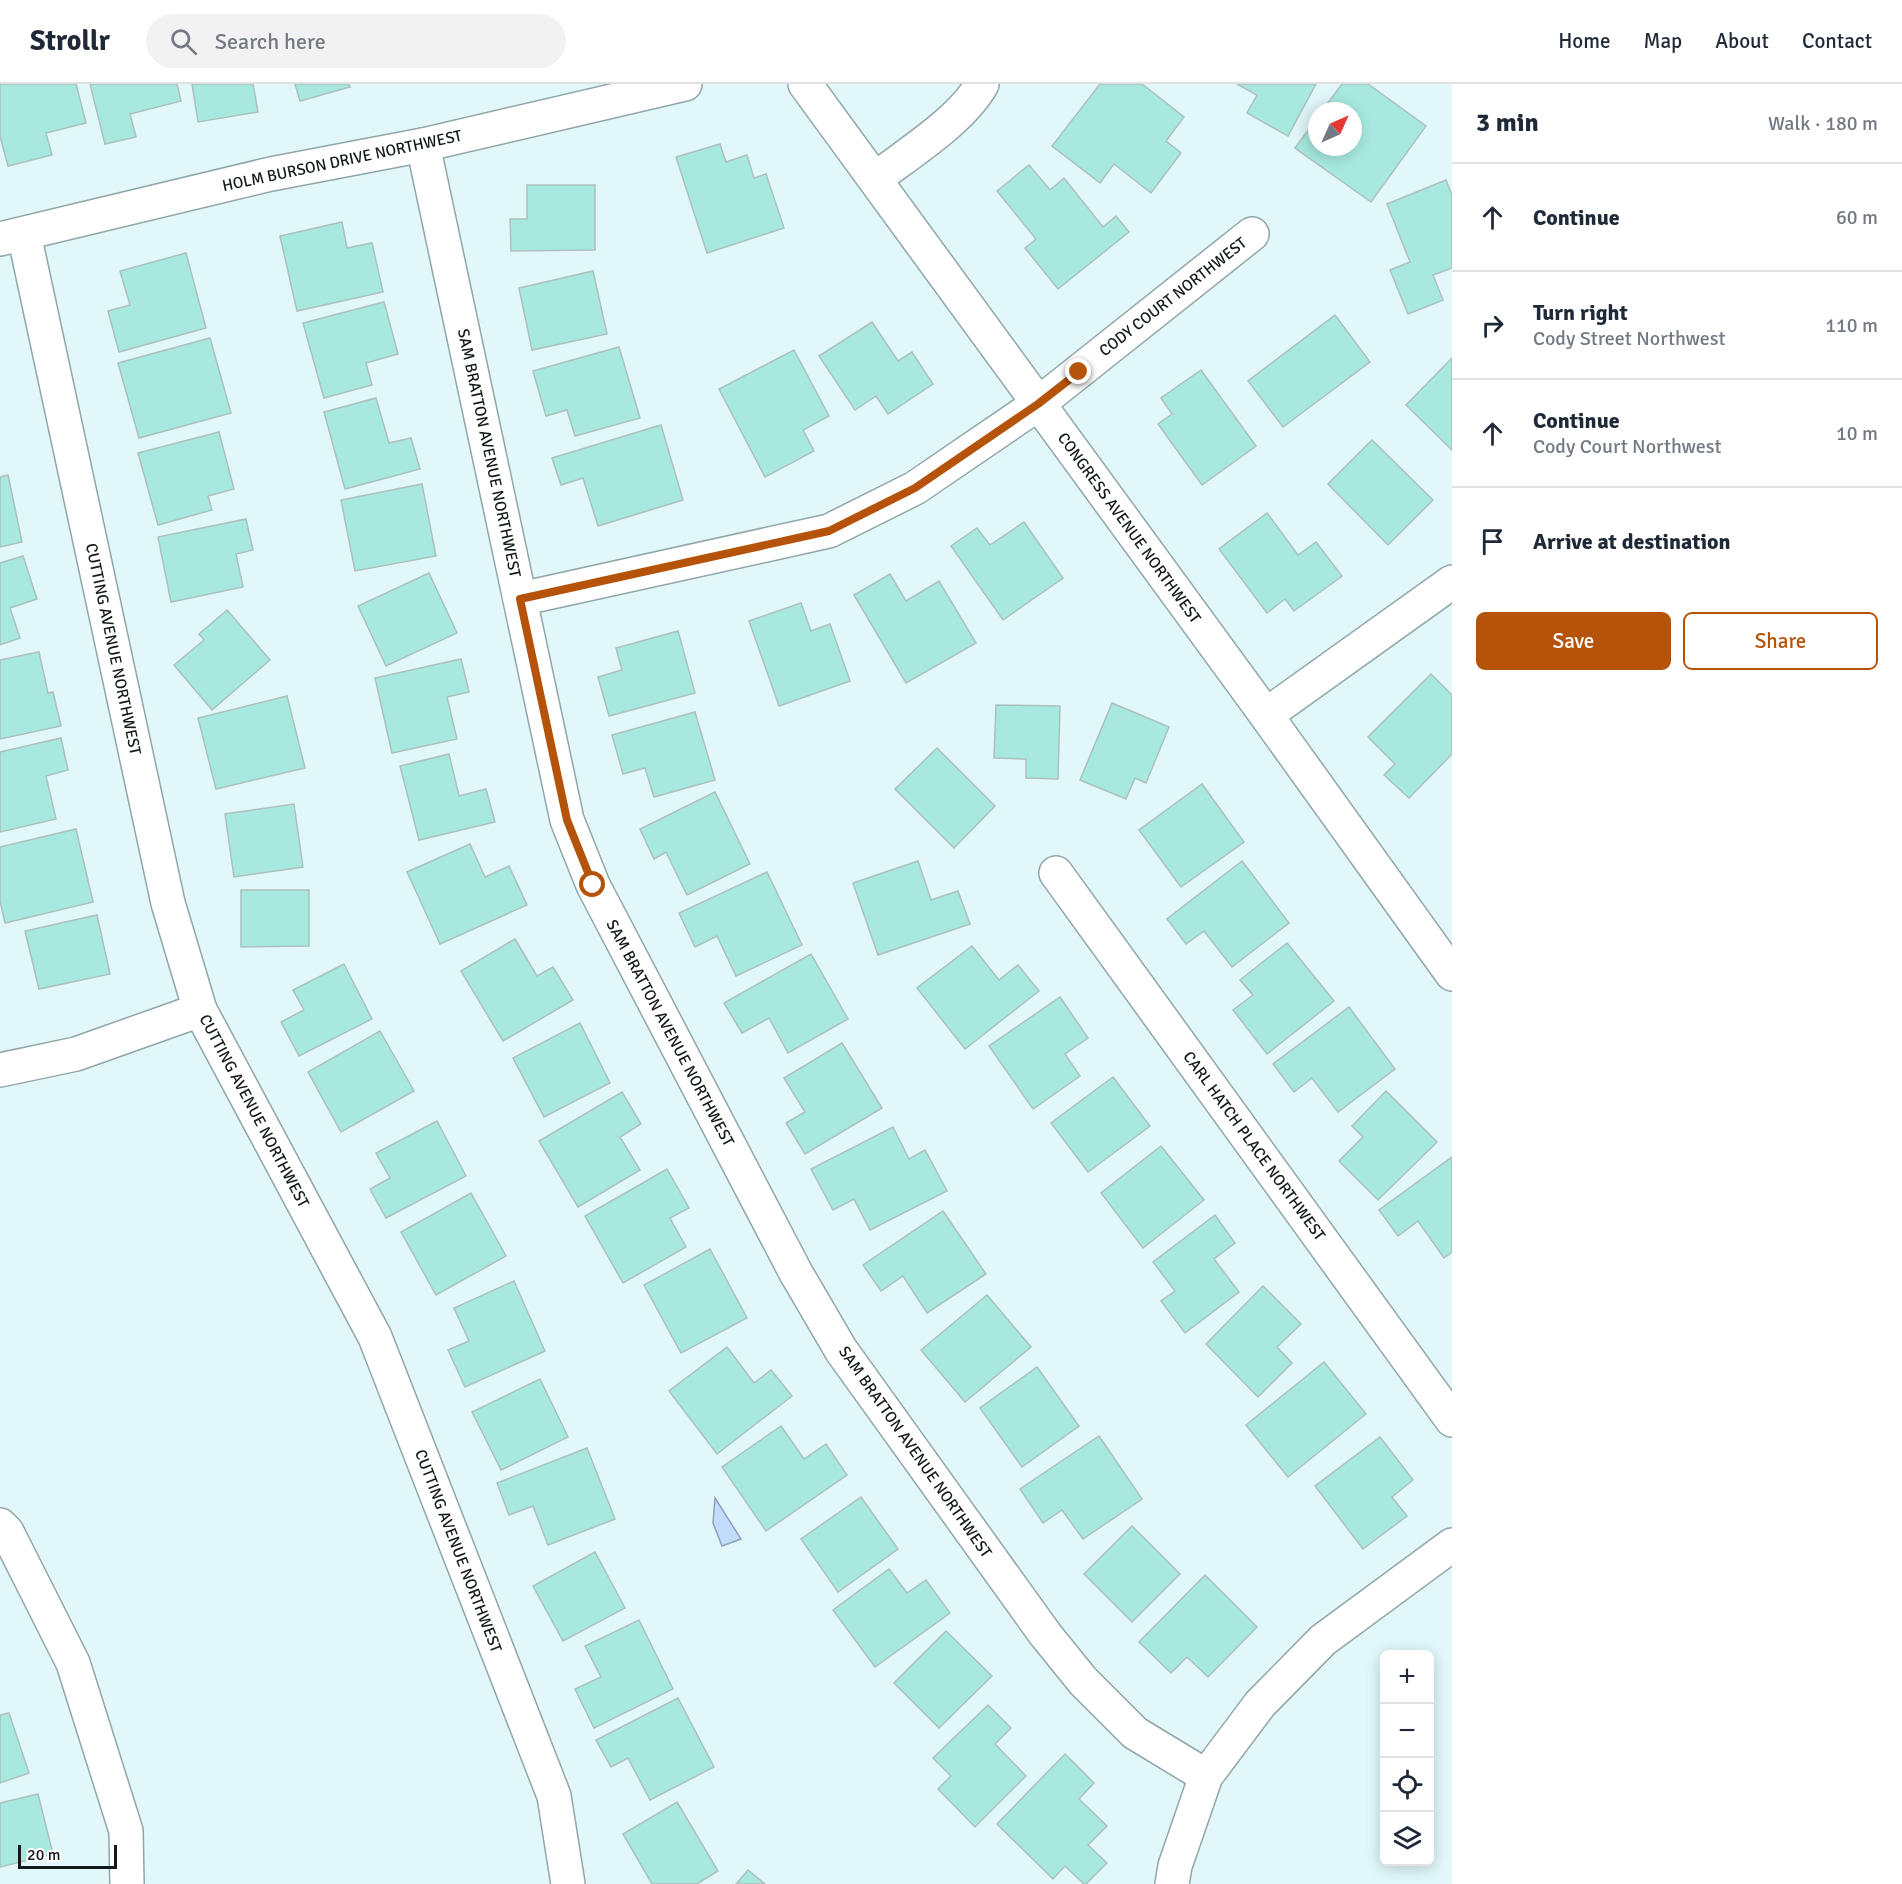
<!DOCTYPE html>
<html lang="en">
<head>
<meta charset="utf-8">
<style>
  body { margin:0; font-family:Signika,sans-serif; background:#f2f2f3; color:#1f2937 }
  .controls { position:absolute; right:18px; bottom:18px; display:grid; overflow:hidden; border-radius:9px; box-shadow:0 3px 15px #0003 }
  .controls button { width:54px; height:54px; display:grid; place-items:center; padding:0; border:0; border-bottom:2px solid #e0e1e3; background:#fff; color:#1f2937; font:30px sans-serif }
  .compass { position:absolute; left:1308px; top:18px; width:54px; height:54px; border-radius:50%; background:#fff; box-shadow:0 3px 15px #0003; rotate:45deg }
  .scale { position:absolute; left:18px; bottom:15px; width:99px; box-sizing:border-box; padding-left:6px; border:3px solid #131a1c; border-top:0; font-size:16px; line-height:21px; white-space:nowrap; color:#131a1c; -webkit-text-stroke:4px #fff; paint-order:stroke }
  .stop { position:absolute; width:18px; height:18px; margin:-14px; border:4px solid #b45309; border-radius:50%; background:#fff }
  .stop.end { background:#b45309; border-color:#fff; box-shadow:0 2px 6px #0008 }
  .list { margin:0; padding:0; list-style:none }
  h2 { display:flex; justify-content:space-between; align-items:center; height:78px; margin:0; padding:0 24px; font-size:26px }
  h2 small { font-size:20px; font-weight:400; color:#747a83 }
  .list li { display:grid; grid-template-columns:39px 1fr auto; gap:18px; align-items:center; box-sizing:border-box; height:108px; padding:0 24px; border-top:2px solid #e0e1e3 }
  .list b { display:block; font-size:22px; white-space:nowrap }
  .list p { margin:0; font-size:20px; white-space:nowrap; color:#747a83 }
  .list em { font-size:20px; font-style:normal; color:#747a83 }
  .actions { display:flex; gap:12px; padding:18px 24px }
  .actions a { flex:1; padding:14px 0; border:2px solid #b45309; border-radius:9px; text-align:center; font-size:21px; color:#b45309 }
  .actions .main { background:#b45309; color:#fff }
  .icon { flex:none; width:33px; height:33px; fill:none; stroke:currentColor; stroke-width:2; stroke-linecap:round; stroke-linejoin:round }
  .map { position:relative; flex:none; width:1452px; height:1800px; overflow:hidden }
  header { display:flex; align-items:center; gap:36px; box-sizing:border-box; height:84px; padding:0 30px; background:#fff; border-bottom:2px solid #e0e1e3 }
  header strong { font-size:28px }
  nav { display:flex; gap:33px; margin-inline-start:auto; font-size:21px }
  .search { width:420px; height:54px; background:#f2f2f3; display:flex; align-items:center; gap:15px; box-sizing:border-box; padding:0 21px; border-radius:33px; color:#747a83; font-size:22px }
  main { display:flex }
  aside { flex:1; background:#fff }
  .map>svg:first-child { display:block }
  .water { fill:#c2dcfe; stroke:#8ea2ba; stroke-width:1.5 }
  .building { fill:#a7e9df; stroke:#acc1bd; stroke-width:1.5 }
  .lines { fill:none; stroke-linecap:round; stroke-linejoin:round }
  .minor-casing { stroke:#91a6a9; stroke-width:36 }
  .minor { stroke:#fff; stroke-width:33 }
  .route { stroke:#b45309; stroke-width:8 }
  .labels { text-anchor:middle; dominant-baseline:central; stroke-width:5; stroke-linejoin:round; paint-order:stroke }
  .street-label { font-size:16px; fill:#131a1c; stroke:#fff }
</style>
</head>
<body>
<header>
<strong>Strollr</strong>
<div class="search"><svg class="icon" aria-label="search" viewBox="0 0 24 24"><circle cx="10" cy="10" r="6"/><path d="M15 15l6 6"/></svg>Search here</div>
<nav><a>Home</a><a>Map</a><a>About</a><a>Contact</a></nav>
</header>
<main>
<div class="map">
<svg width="1452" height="1800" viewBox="0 0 1452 1800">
  <rect width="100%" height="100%" fill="#e1f7fa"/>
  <path class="water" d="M715,1414l26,41 -19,7 -9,-23z"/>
  <g class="building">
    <path d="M0,0h76l10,39 -40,10 6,22 -44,11 -8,-30z"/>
    <path d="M90,0h87l4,17 -51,13 6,23 -31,7z"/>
    <path d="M192,0h61l5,28 -60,10z"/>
    <path d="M295,0h54l1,3 -50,14z"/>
    <path d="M1100,0h42l42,33 -18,24 15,12 -30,40 -37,-29 -14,19 -48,-37z"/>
    <path d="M1237,0h79l-28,52 -41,-23 10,-18z"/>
    <path d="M1342,0h26l58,42 -55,76 -76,-54 22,-30v29h36v-36h-31z"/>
    <path d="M720,60l6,18 21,-7 7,23 12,-4 18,54 -77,25 -31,-96z"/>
    <path d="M1029,81l21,25 14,-12 39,49 13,-11 13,16 -71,57 -33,-41 11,-9 -39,-48z"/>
    <path d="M1446,96l6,15v73l-19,7 10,25 -35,14 -18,-44 20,-8 -23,-58z"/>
    <path d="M527,101h68v65l-84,1 -1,-32h17z"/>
    <path d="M342,138l5,26 25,-5 11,49 -86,19 -17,-75z"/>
    <path d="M186,169l20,75 -87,24 -11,-41 22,-6 -10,-34z"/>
    <path d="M593,187l14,63 -75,16 -13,-62z"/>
    <path d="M384,218l14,52 -32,9 6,22 -48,13 -21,-75z"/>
    <path d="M1335,231l35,47 -87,65 -35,-46z"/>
    <path d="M872,238l26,39 14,-9 21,32 -45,30 -12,-18 -21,14 -36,-54z"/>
    <path d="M210,254l21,75 -92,25 -21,-75z"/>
    <path d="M619,263l21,71 -65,18 -8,-26 -21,6 -13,-45z"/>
    <path d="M794,266l35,66 -26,14 11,21 -49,26 -46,-88z"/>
    <path d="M1452,274v92l-46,-45z"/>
    <path d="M1201,286l55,76 -54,39 -44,-61 14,-10 -11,-16z"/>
    <path d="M376,314l13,45 22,-5 9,31 -75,20 -21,-77z"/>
    <path d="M661,341l22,75 -85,26 -15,-48 -22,7 -9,-27z"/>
    <path d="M219,348l15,57 -26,7 4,14 -54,15 -20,-72z"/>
    <path d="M1372,356l61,60 -45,45 -60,-61z"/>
    <path d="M8,391l14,67 -22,5v-70z"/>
    <path d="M422,400l14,72 -81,15 -14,-71z"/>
    <path d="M1267,429l31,42 18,-13 26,34 -48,35 -9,-12 -18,14 -48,-64z"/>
    <path d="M246,435l7,31 -17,4 7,33 -72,15 -13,-65z"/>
    <path d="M1024,438l39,56 -60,42 -52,-74 26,-18 13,17z"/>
    <path d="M23,472l14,43 -27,9 10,30 -20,7v-82z"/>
    <path d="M429,489l28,60 -71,33 -28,-60z"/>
    <path d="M890,490l16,27 33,-20 37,62 -70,40 -52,-88z"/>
    <path d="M801,519l10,28 19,-7 20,57 -71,25 -30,-85z"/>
    <path d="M227,526l43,50 -58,50 -38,-45 30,-25 -5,-6z"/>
    <path d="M678,547l17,62 -86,23 -11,-39 24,-7 -6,-22z"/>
    <path d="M39,568l9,41 5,-1 8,34 -61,13v-79z"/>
    <path d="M461,575l8,33 -22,5 10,42 -65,14 -17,-75z"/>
    <path d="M1431,590l21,21v59l-43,44 -25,-23 11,-11 -27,-27z"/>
    <path d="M287,612l18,72 -89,21 -18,-71z"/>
    <path d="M1112,619l57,24 -23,56 -11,-5 -9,21 -46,-19z"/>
    <path d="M996,621l64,1 -2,73 -32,-1v-19l-32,-1z"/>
    <path d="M695,628l20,68 -61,17 -9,-29 -22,6 -11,-39z"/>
    <path d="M61,654l7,32 -22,6 10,43 -56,13v-80z"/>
    <path d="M937,664l58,58 -41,42 -59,-59z"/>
    <path d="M449,670l10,42 27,-7 9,33 -76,18 -19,-74z"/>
    <path d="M1202,700l42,58 -63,45 -42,-57z"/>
    <path d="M715,708l35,72 -63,31 -21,-43 -12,7 -14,-30z"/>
    <path d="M294,720l9,63 -69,10 -9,-63z"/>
    <path d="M76,745l17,73 -88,21 -5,-22v-54z"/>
    <path d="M470,760l15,33 24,-11 18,39 -87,39 -33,-72z"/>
    <path d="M918,777l13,39 27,-9 12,33 -92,31 -25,-72z"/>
    <path d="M1242,777l47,62 -57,44 -28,-36 -18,13 -19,-25z"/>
    <path d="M767,788l35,73 -66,31 -19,-40 -22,11 -16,-34z"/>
    <path d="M241,806h68v56l-68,1z"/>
    <path d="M97,831l13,59 -71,15 -14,-58z"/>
    <path d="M515,855l22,37 16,-9 20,33 -70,41 -42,-70z"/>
    <path d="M1287,859l47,58 -67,53 -34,-44 20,-15 -13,-15z"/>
    <path d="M972,862l27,34 19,-15 21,26 -74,58 -48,-61z"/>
    <path d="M811,870l37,65 -60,34 -19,-35 -27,15 -18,-30z"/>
    <path d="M344,880l28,55 -73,37 -18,-34 23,-12 -11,-20z"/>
    <path d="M1060,913l28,41 -23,16 15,22 -47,33 -44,-63z"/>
    <path d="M1349,923l46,62 -57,43 -26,-34 -18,14 -21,-28z"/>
    <path d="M580,939l30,60 -66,34 -31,-59z"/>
    <path d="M380,947l34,60 -73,41 -33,-60z"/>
    <path d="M842,959l40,65 -77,46 -19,-31 19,-11 -21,-34z"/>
    <path d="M1113,993l37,49 -62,46 -37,-49z"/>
    <path d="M1386,1007l51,51 -59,58 -39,-39 24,-24 -11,-11z"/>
    <path d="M622,1008l19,32 -21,13 20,33 -62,37 -39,-66z"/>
    <path d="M437,1037l29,55 -80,42 -16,-29 20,-11 -14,-25z"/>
    <path d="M893,1043l16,32 16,-9 22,41 -77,39 -16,-31 -21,11 -22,-41z"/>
    <path d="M1161,1062l43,54 -61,48 -42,-55z"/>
    <path d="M1452,1073v95l-8,6 -26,-37 -20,15 -19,-26z"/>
    <path d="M667,1085l22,39 -19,10 16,29 -63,36 -38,-67z"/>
    <path d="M471,1109l35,63 -70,39 -35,-63z"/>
    <path d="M943,1127l43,63 -59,39 -24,-37 -22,15 -18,-26z"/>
    <path d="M1215,1131l20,28 -21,16 25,33 -54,41 -24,-32 14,-10 -22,-29z"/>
    <path d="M710,1165l37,69 -66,35 -37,-68z"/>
    <path d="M514,1197l31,70 -80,36 -17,-37 21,-9 -15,-33z"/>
    <path d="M1263,1202l38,38 -24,23 15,16 -34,34 -52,-53z"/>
    <path d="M987,1211l44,52 -66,55 -44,-52z"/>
    <path d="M727,1263l27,36 17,-13 21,26 -75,58 -48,-63z"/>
    <path d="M1324,1278l42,52 -78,63 -42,-52z"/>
    <path d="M1037,1283l42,59 -57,41 -42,-59z"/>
    <path d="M540,1295l28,58 -67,33 -29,-58z"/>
    <path d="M781,1342l23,33 22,-15 21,31 -81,56 -44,-64z"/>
    <path d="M1099,1352l43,63 -59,40 -21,-29 -19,13 -23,-34z"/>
    <path d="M1380,1353l33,43 -21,17 15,19 -44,33 -48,-63z"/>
    <path d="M587,1364l28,71 -67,26 -15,-39 -24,9 -12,-32z"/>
    <path d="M861,1413l37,52 -60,43 -37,-53z"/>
    <path d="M1132,1442l48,48 -48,48 -48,-48z"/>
    <path d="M595,1468l30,56 -62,33 -30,-55z"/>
    <path d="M889,1485l18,24 19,-13 24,33 -75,54 -42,-57z"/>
    <path d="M1205,1491l52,52 -49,50 -21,-20 -16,16 -32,-31z"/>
    <path d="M639,1536l34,69 -79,39 -19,-39 26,-12 -16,-31z"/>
    <path d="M946,1547l46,45 -53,52 -45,-45z"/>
    <path d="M678,1614l36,69 -64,33 -22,-42 -17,9 -15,-27z"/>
    <path d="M988,1621l23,23 -16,16 31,32 -51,51 -37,-38 13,-13 -18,-18z"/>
    <path d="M9,1629l20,60 -29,10v-68z"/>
    <path d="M1065,1670l29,29 -15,16 28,27 -19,19 19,18 -21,21h-2l-19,-18 -12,13 -56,-55z"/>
    <path d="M38,1710l15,60 -53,13v-64z"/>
    <path d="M677,1718l41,69 -21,13h-45l-29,-50z"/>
    <path d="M748,1786l17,14h-29z"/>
  </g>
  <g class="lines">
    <g class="minor-casing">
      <g id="minor">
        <path d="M805,0l461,631 186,259"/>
        <path d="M423,61l144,675 26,65 203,388 45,77 204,284 38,47 52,52 71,43"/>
        <path d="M875,95c34,-26 87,-59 107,-95"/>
        <path d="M24,150l144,669 32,107 175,327 179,459 14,88"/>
        <path d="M0,155l271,-65 152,-29 262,-61"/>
        <path d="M520,515l309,-68 86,-43 123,-84 214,-170"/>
        <path d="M1266,631l186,-133"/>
        <path d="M1056,789l396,547"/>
        <path d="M0,986l76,-16 124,-44"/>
        <path d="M0,1441l7,7 66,131 53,168 1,53"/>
        <path d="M1172,1800l3,-18 31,-90 54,-72 63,-64 129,-95"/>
      </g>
    </g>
    <use href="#minor" class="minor"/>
  </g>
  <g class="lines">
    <path class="route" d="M593,801l-26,-65 -47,-221 309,-68 86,-43 123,-84 41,-32"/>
  </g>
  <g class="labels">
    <g class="street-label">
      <text transform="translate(342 77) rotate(-12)">HOLM BURSON DRIVE NORTHWEST</text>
      <text transform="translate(1173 213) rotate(-38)">CODY COURT NORTHWEST</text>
      <text transform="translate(489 369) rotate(78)">SAM BRATTON AVENUE NORTHWEST</text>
      <text transform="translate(1129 444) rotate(54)">CONGRESS AVENUE NORTHWEST</text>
      <text transform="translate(113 565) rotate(78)">CUTTING AVENUE NORTHWEST</text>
      <text transform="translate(670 949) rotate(62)">SAM BRATTON AVENUE NORTHWEST</text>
      <text transform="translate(254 1027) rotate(62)">CUTTING AVENUE NORTHWEST</text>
      <text transform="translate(1254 1062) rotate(54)">CARL HATCH PLACE NORTHWEST</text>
      <text transform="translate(915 1368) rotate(55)">SAM BRATTON AVENUE NORTHWEST</text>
      <text transform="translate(458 1467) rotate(69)">CUTTING AVENUE NORTHWEST</text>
    </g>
  </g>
</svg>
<div class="controls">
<button>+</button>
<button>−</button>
<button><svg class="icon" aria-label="locate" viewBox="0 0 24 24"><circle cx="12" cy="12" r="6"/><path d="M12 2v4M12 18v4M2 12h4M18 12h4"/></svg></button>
<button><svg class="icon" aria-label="layers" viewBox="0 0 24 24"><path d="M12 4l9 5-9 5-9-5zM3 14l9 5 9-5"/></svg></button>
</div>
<svg class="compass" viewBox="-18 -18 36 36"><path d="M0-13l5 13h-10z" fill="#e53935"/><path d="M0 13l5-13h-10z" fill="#747a83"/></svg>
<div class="scale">20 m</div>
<div class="stop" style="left:593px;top:801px"></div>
<div class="stop end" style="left:1079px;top:288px"></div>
</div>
<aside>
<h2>3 min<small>Walk · 180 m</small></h2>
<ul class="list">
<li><svg class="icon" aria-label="ahead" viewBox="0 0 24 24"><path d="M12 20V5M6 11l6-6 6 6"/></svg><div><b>Continue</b></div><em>60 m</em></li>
<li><svg class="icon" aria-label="right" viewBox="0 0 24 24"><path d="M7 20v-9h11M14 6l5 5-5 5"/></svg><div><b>Turn right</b><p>Cody Street Northwest</p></div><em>110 m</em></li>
<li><svg class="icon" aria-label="ahead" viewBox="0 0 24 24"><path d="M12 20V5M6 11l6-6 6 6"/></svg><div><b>Continue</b><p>Cody Court Northwest</p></div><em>10 m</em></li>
<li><svg class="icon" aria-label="arrive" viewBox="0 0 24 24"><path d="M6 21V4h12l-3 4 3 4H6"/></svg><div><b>Arrive at destination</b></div></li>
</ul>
<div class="actions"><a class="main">Save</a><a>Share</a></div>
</aside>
</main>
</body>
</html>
